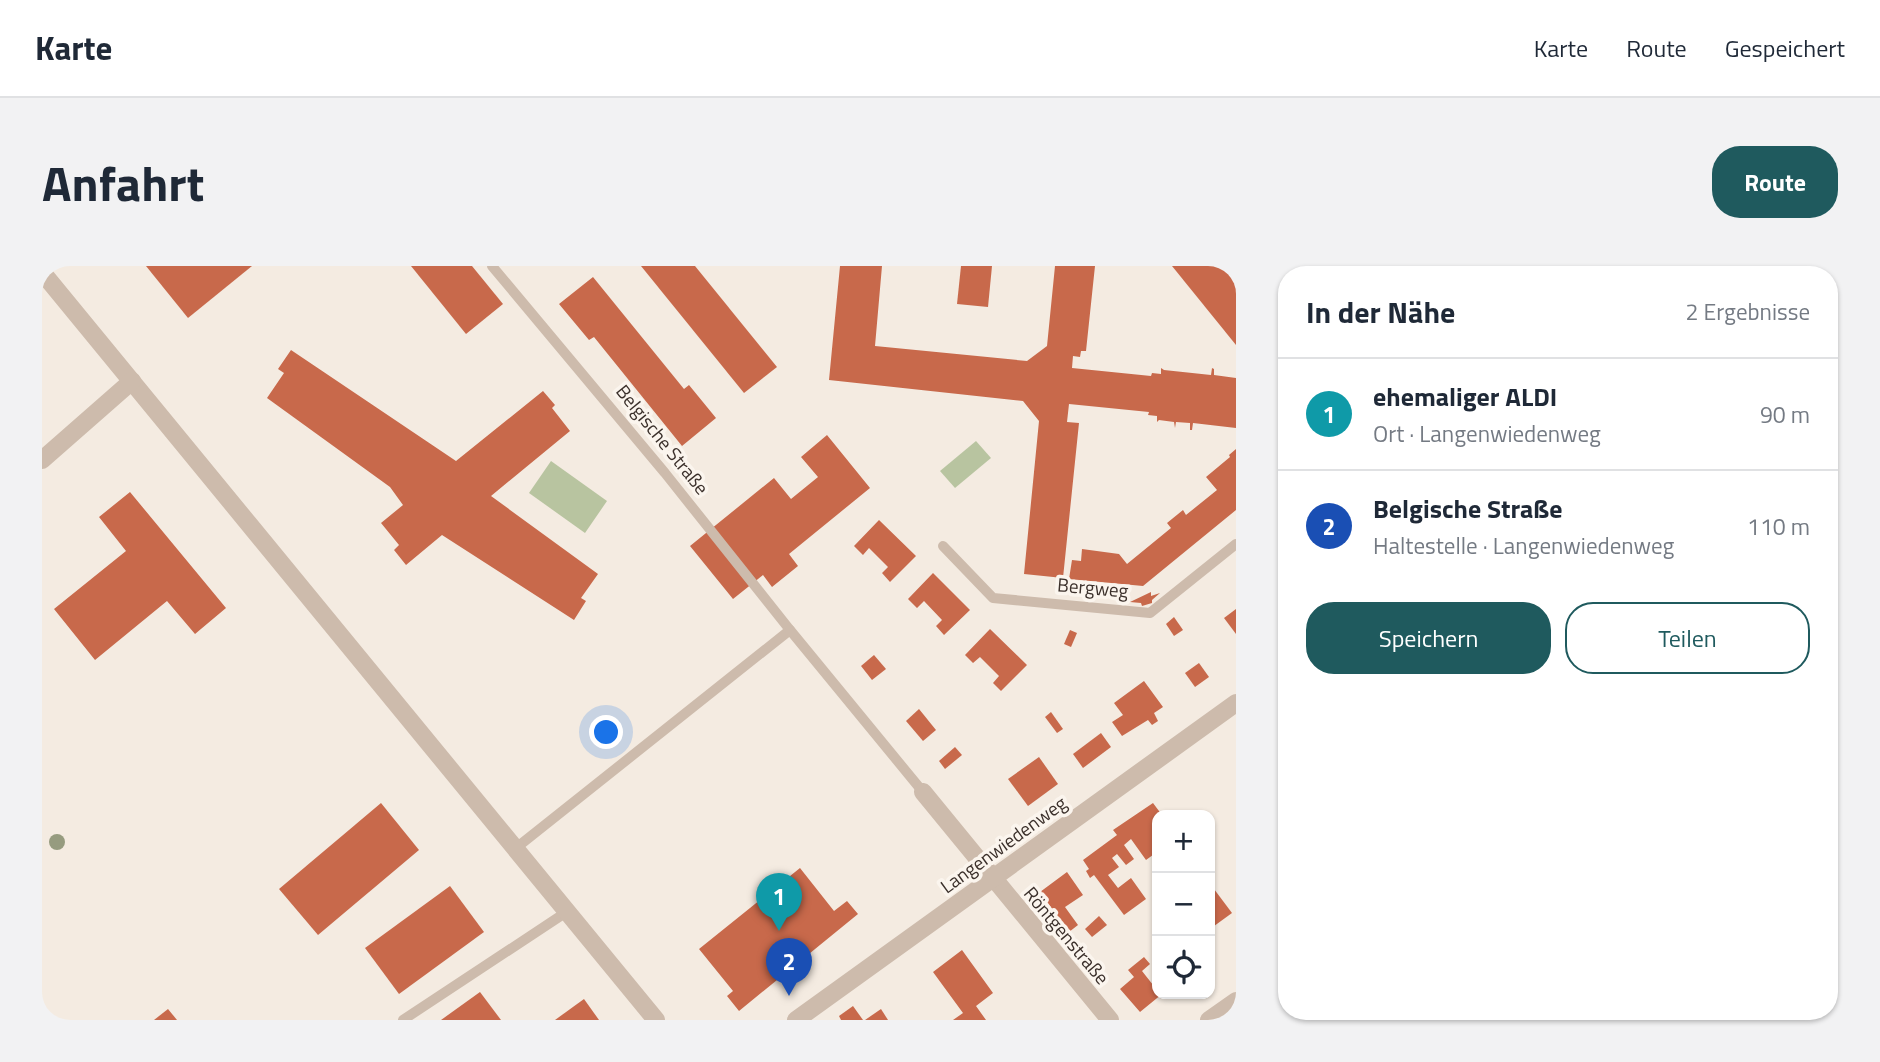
<!DOCTYPE html>
<html lang="de">
<head>
<meta charset="utf-8">
<style>
  body { margin:0; font-family:"Titillium Web",sans-serif; background:#f2f2f3; color:#1f2937 }
  .controls { position:absolute; right:21px; bottom:21px; display:grid; overflow:hidden; border-radius:14px; box-shadow:0 2px 5px #0004 }
  .controls button { width:63px; height:63px; display:grid; place-items:center; padding:0; border:0; border-bottom:2px solid #e0e1e3; background:#fff; color:#1f2937; font:35px sans-serif }
  .you { position:absolute; left:565px; top:467px; width:24px; height:24px; margin:-18px; border:5px solid #fff; border-radius:50%; background:#1a73e8; box-shadow:0 0 0 10px #1a73e833 }
  .badge { display:grid; place-items:center; width:46px; height:46px; border-radius:50%; background:#1f5a5e; color:#fff; font-size:23px; font-weight:700 }
  .pin { position:absolute; translate:-50% -58px; filter:drop-shadow(0 2px 4px #0008) }
  .pin::after { content:''; position:absolute; top:37px; width:24px; height:21px; background:inherit; clip-path:polygon(0 0,100% 0,50% 100%) }
  .list { margin:0; padding:0; list-style:none }
  h2 { display:flex; justify-content:space-between; align-items:center; height:91px; margin:0; padding:0 28px; font-size:30px }
  h2 small { font-size:23px; font-weight:400; color:#747a83 }
  .list li { display:grid; grid-template-columns:46px 1fr auto; gap:21px; align-items:center; box-sizing:border-box; height:112px; padding:0 28px; border-top:2px solid #e0e1e3 }
  .list b { display:block; font-size:26px; white-space:nowrap }
  .list p { margin:0; font-size:23px; white-space:nowrap; color:#747a83 }
  .list em { font-size:23px; font-style:normal; color:#747a83 }
  .actions { display:flex; gap:14px; padding:21px 28px }
  .actions a { flex:1; padding:16px 0; border:2px solid #1f5a5e; border-radius:28px; text-align:center; font-size:24px; color:#1f5a5e }
  .actions .main { background:#1f5a5e; color:#fff }
  .icon { flex:none; width:38px; height:38px; fill:none; stroke:currentColor; stroke-width:2; stroke-linecap:round; stroke-linejoin:round }
  .map { position:relative; flex:none; width:1194px; height:754px; overflow:hidden; border-radius:28px }
  header { display:flex; align-items:center; gap:42px; box-sizing:border-box; height:98px; padding:0 35px; background:#fff; border-bottom:2px solid #e0e1e3 }
  header strong { font-size:33px }
  nav { display:flex; gap:38px; margin-inline-start:auto; font-size:24px }
  .intro { display:flex; align-items:center; justify-content:space-between; box-sizing:border-box; height:168px; padding:0 42px }
  h1 { margin:0; font-size:49px }
  .button { padding:18px 32px; border-radius:28px; background:#1f5a5e; color:#fff; font-size:24px; font-weight:700 }
  main { display:flex; gap:42px; padding:0 42px }
  aside { flex:1; background:#fff; border-radius:28px; box-shadow:0 2px 5px #0004 }
  .map>svg:first-child { display:block }
  .green { fill:#b8c4a0 }
  .building { fill:#c8694b }
  .lines { fill:none; stroke-linecap:round; stroke-linejoin:round }
  .lane { stroke:#cdbbac; stroke-width:10 }
  .street { stroke:#cdbbac; stroke-width:18 }
  .tree { fill:#969b7f }
  .labels { text-anchor:middle; dominant-baseline:central; stroke-width:7; stroke-linejoin:round; paint-order:stroke }
  .street-label { font-size:19px; fill:#3b302b; stroke:#fbf5ee }
</style>
</head>
<body>
<header>
<strong>Karte</strong>
<nav><a>Karte</a><a>Route</a><a>Gespeichert</a></nav>
</header>
<div class="intro"><h1>Anfahrt</h1><a class="button">Route</a></div>
<main>
<div class="map">
<svg width="1194" height="754" viewBox="0 0 1194 754">
  <rect width="100%" height="100%" fill="#f4ebe1"/>
  <g class="green">
    <path d="M934,175l15,17 -36,30 -15,-17z"/>
    <path d="M509,195l56,40 -22,32 -56,-40z"/>
  </g>
  <g class="building">
    <path d="M104,0h106l-64,52z"/>
    <path d="M369,0h61l31,38 -37,30z"/>
    <path d="M599,0h54l82,101 -33,26z"/>
    <path d="M798,0h42l-7,80 152,15 20,-15 8,-80h40l-9,85h-5l-1,6 -7,-1 -1,12 79,8 1,-3 9,1v-6l3,2 47,5 1,-7 2,1v6l22,3v50l-43,-5 -1,7h-2v-7l-14,-1 -1,6 -1,-6 -15,-2 -2,2v-6l-9,-1 1,-3 -80,-8 -2,18 12,1 -16,155 -39,-4 15,-153 -16,-20 -194,-21z"/>
    <path d="M919,0h31l-4,41 -31,-3z"/>
    <path d="M1130,0h59l5,6v73z"/>
    <path d="M551,11l91,112 5,-4 27,33 -34,28 -88,-109 -5,3 -30,-36z"/>
    <path d="M249,84l165,111 87,-70 12,14 -3,3 18,23 -79,65 107,78 -17,24 5,3 -12,19 -132,-85 -36,30 -12,-15 5,-5 -18,-22 22,-18 -13,-18 -123,-89 17,-25 -6,-4z"/>
    <path d="M785,169l43,53 -81,66 9,12 -26,21 -9,-12 -30,24 -43,-53 84,-68 17,21 27,-22 -17,-20z"/>
    <path d="M1194,183v61l-93,76 -74,-7 3,-19 9,1 1,-12 37,5 8,10 44,-36 -4,-5 16,-13 3,5 31,-25 -11,-13 24,-20 -1,-2z"/>
    <path d="M88,226l96,116 -31,26 -28,-33 -72,59 -41,-51 72,-58 -27,-34z"/>
    <path d="M837,254l37,36 -26,26 -8,-9 6,-6 -19,-19 -6,7 -9,-9z"/>
    <path d="M891,307l37,37 -26,25 -8,-9 6,-6 -18,-19 -7,7 -9,-9z"/>
    <path d="M1109,326v4l9,-3 -8,7v3l-10,3 -1,-3 -11,-1z"/>
    <path d="M1194,343v25l-12,-16z"/>
    <path d="M1132,351l9,13 -9,6 -8,-12z"/>
    <path d="M948,363l37,36 -26,26 -8,-8 6,-7 -19,-19 -7,6 -8,-8z"/>
    <path d="M1028,364l7,3 -6,14 -7,-3z"/>
    <path d="M832,389l12,14 -14,11 -11,-14z"/>
    <path d="M1157,397l10,14 -14,10 -10,-14z"/>
    <path d="M1102,415l19,26 -9,6 4,8 -6,4 -4,-5 -26,16 -10,-14 11,-7 -9,-12z"/>
    <path d="M877,443l17,21 -13,11 -17,-20z"/>
    <path d="M1009,446l12,17 -6,4 -12,-16z"/>
    <path d="M1059,467l10,14 -28,21 -10,-14z"/>
    <path d="M913,481l7,8 -17,14 -6,-8z"/>
    <path d="M997,491l19,27 -30,22 -20,-27z"/>
    <path d="M339,537l38,47 -101,85 -39,-46z"/>
    <path d="M1111,537l9,12h-5v37l-11,8 -15,-21 -7,6 10,14 -8,6 -9,-11 -5,4 7,9 -11,8 10,13 13,-10 15,21 -22,16 -30,-40 -4,3 -4,-7 3,-2 -6,-9 34,-25 -4,-5z"/>
    <path d="M758,602l34,43 13,-10 11,13 -119,97 -12,-15 6,-5 -34,-42z"/>
    <path d="M1025,606l16,23 -18,12 13,18 -9,7 -29,-40z"/>
    <path d="M408,620l34,46 -85,62 -34,-46z"/>
    <path d="M1172,623l18,24 -22,16v-37z"/>
    <path d="M1057,650l8,9 -15,12 -7,-8z"/>
    <path d="M920,684l31,43 -17,13 10,14h-33l10,-7 -30,-41z"/>
    <path d="M1102,691l6,7 -8,7 15,19v4h5l-22,18 -20,-23 14,-12 -6,-7z"/>
    <path d="M438,726l21,28h-60z"/>
    <path d="M542,733l15,21h-44z"/>
    <path d="M811,740l10,14h-22l-2,-4z"/>
    <path d="M126,743l9,11h-23z"/>
    <path d="M839,743l7,11h-23z"/>
  </g>
  <g class="lines">
    <g class="lane">
      <path d="M450,0l173,207 125,157 -274,218"/>
      <path d="M901,280l50,52 157,15 86,-69"/>
      <path d="M748,364l133,162"/>
      <path d="M361,754l165,-109"/>
    </g>
    <g class="street">
      <path d="M0,6l614,748"/>
      <path d="M0,194l90,-79"/>
      <path d="M881,526l187,228"/>
      <path d="M754,754l440,-317"/>
      <path d="M1167,754l27,-19"/>
    </g>
  </g>
  <circle class="tree" cx="15" cy="576" r="8"/>
  <g class="labels">
    <g class="street-label">
      <text transform="translate(621 173) rotate(51)">Belgische Straße</text>
      <text transform="translate(1051 321) rotate(5)">Bergweg</text>
      <text transform="translate(961 578) rotate(-36)">Langenwiedenweg</text>
      <text transform="translate(1025 669) rotate(50)">Röntgenstraße</text>
    </g>
  </g>
</svg>
<div class="controls">
<button>+</button>
<button>−</button>
<button><svg class="icon" aria-label="locate" viewBox="0 0 24 24"><circle cx="12" cy="12" r="6"/><path d="M12 2v4M12 18v4M2 12h4M18 12h4"/></svg></button>
</div>
<div class="you"></div>
<div class="pin badge" style="left:737px;top:665px;background:#0f9aa8">1</div>
<div class="pin badge" style="left:747px;top:730px;background:#1a4fb4">2</div>
</div>
<aside>
<h2>In der Nähe<small>2 Ergebnisse</small></h2>
<ul class="list">
<li><span class="badge" style="background:#0f9aa8">1</span><div><b>ehemaliger ALDI</b><p>Ort · Langenwiedenweg</p></div><em>90 m</em></li>
<li><span class="badge" style="background:#1a4fb4">2</span><div><b>Belgische Straße</b><p>Haltestelle · Langenwiedenweg</p></div><em>110 m</em></li>
</ul>
<div class="actions"><a class="main">Speichern</a><a>Teilen</a></div>
</aside>
</main>
</body>
</html>
